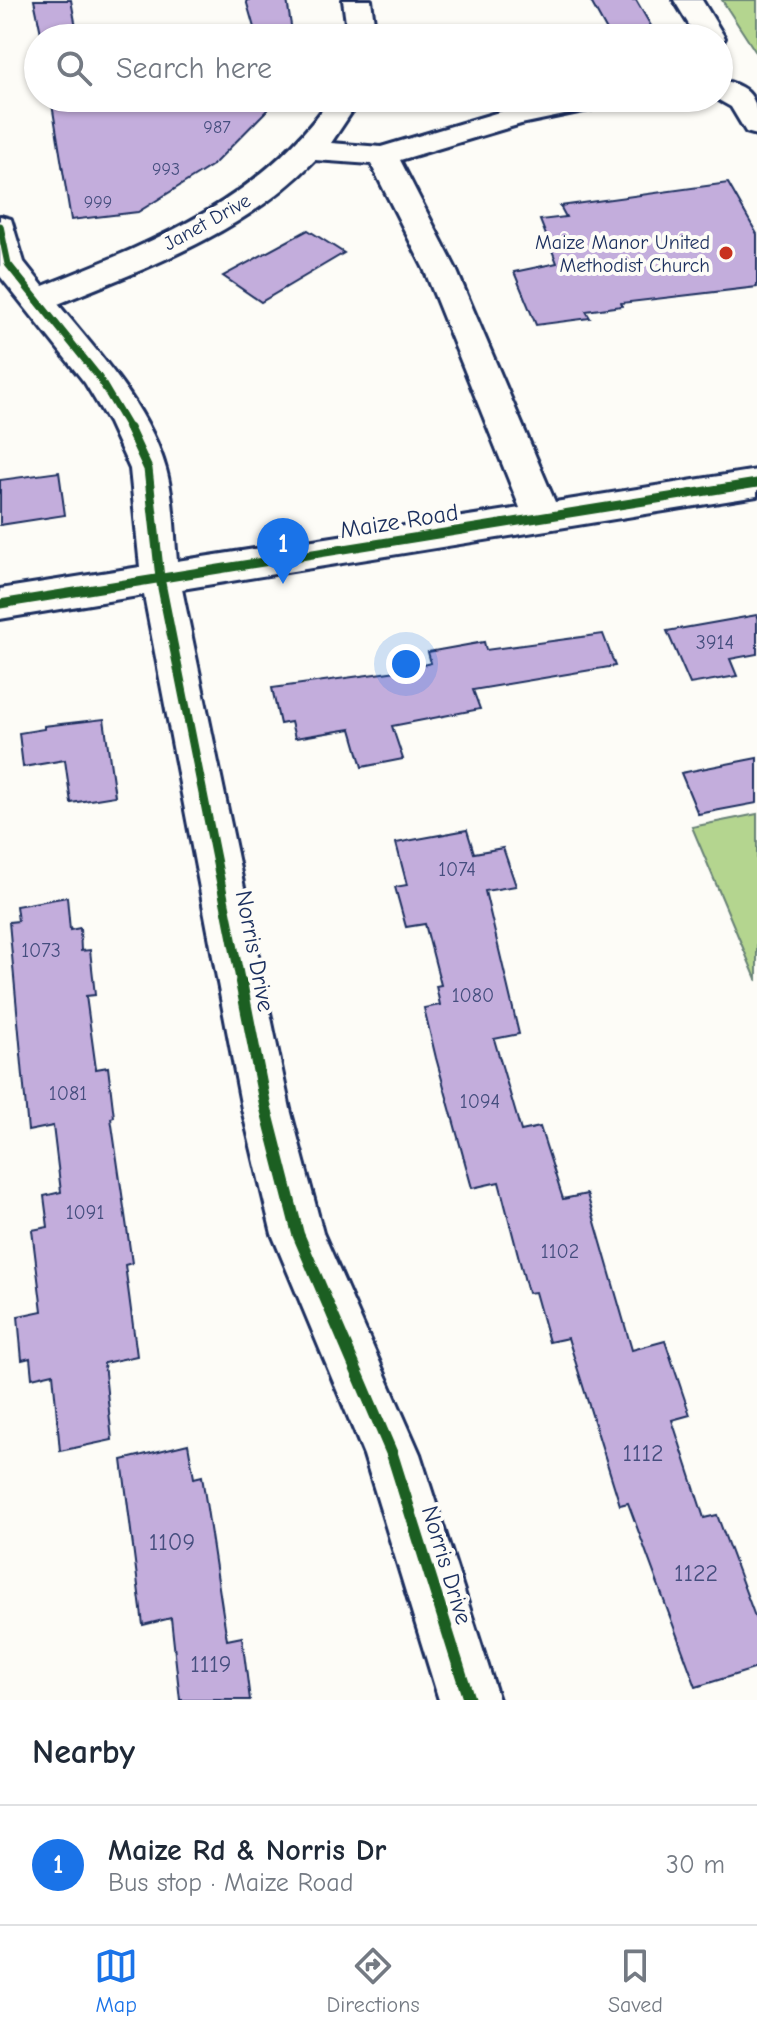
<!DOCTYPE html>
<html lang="en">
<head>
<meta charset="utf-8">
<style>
  body { margin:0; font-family:"Comic Neue",sans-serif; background:#f2f2f3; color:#1f2937 }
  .you { position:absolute; left:406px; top:664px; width:28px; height:28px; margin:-20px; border:6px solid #fff; border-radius:50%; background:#1a73e8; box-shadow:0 0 0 12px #1a73e833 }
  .badge { display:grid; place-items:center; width:52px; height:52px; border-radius:50%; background:#1a73e8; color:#fff; font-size:26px; font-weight:700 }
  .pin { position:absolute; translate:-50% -66px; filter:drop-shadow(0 2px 4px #0008) }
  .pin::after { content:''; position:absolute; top:42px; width:28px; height:24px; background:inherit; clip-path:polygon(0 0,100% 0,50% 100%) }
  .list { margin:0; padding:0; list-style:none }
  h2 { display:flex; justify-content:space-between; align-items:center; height:104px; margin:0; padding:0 32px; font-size:34px }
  h2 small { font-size:26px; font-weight:400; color:#747a83 }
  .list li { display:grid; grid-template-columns:52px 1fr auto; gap:24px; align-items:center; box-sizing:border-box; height:120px; padding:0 32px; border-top:2px solid #e0e1e3 }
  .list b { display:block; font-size:30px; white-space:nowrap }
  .list p { margin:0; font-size:26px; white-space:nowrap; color:#747a83 }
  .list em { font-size:26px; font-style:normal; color:#747a83 }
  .icon { flex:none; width:44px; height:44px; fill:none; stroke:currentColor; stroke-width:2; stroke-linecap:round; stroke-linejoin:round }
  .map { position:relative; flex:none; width:757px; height:1700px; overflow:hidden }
  .search { position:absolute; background:#fff; box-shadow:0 2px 6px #0004; left:24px; right:24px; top:24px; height:88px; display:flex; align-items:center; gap:20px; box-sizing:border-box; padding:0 28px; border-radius:44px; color:#747a83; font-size:30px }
  .sheet { height:224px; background:#fff }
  nav { display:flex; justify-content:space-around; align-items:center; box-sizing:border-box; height:112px; border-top:2px solid #e0e1e3; background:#fff; font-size:22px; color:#747a83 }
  nav a { display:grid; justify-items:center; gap:4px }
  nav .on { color:#1a73e8 }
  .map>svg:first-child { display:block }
  .green { fill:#b4d58f; stroke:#688276; stroke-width:2 }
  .building { fill:#c3addc; stroke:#1b2f5e; stroke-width:2 }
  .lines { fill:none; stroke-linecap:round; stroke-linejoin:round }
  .minor-casing { stroke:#1b2f5e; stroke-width:6 }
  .minor { fill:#fdfcf7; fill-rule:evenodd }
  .cycleway-far2-casing { stroke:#fdfcf7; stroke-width:11 }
  .cycleway-far1-casing { stroke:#fdfcf7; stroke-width:14 }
  .cycleway-casing { stroke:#fdfcf7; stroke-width:17 }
  .cycleway-far2 { stroke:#1b5e20; stroke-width:7 }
  .cycleway-far1 { stroke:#1b5e20; stroke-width:9 }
  .cycleway { stroke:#1b5e20; stroke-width:12 }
  .poi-dot { fill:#c8321e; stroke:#fdfcf7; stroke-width:3 }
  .labels { text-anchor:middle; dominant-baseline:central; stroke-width:8; stroke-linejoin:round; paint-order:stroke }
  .far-number-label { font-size:18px; fill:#454e7e }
  .far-street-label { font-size:20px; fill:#1b2f5e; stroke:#fdfcf7 }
  .far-poi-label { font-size:20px; fill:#1b2f5e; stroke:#fdfcf7; text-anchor:end }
  .number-label { font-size:20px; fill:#454e7e }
  .street-label { font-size:24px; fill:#1b2f5e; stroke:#fdfcf7 }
  .near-number-label { font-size:24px; fill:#454e7e }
</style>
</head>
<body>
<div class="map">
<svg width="757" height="1700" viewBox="0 0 757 1700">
  <rect width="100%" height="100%" fill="#fdfcf7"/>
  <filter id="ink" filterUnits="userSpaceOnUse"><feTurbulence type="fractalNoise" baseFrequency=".0125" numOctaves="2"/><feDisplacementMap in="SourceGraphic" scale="16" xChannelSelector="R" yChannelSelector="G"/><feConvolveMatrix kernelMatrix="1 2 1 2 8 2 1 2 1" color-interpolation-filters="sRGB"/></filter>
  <g filter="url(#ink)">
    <g class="green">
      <path d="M722,0h35v54l-2,-3z"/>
      <path d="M757,814v167l-65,-154z"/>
    </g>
    <g class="building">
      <path d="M34,0h37l7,38h-36z"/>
      <path d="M246,0h41l6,38h-36z"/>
      <path d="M590,0h46l18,31 -9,1 3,6h-37z"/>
      <path d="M51,98h228l-66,67 -75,47 -67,8z"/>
      <path d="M728,183l29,51v53l-136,16 1,3 -36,5 4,7 -54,7 -22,-53 43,-9 -17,-43 26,-3 -6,-11z"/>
      <path d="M308,230l36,23 -83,49 -38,-26z"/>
      <path d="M59,472l6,43 -65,10v-45z"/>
      <path d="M757,615v39l-27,5 7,17 -47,8 -23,-53z"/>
      <path d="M603,634l12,32 -142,24 7,19 -88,17 11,33 -41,8 -11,-38 -56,9 -4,-16 -11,2 -8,-36 125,-17 34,-8 -3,-11 56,-10 2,8z"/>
      <path d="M104,719l11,77 -44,7 -6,-43 -42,7 -4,-34 25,-4v-3z"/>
      <path d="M757,758v45l-59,11 -17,-41z"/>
      <path d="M467,830l7,23 29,-5 13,38 -31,5 34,143 -25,5 27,92 19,-4 23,72 24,-5 45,156 33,-9 25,74 -18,5 32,98 13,-3 40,107v46l-61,19 -68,-184 -8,2 -52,-167 -19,4 -14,-50 -7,1 -29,-111 -27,6 -36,-130 -12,-50 16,-3 -4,-19 5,-1 -16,-61 -19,3 -11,-40 12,-2 -11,-42z"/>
      <path d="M67,897l3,33 10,-2 1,23 9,-1 5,45 -9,1 10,73 12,-2 6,50 -3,1 21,145 -7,2 12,91 -33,7 8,77 -52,11 -7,-78 -21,5 -2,-20 -8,2 -4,-44 24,-5 -10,-81 16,-3 -4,-31 17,-4 -8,-66 -25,5 -19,-209 9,-1 -2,-15z"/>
      <path d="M188,1444l6,34 8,-2 25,164 15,-3 8,63h-70l-9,-82 -28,7 -21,-165z"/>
    </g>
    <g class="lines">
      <g class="minor-casing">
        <g id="minor">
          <path d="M343,0h28l5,38h-28z"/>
          <path d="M674,0h28l23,38 -4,6 -2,-6h-22z"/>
          <path d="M719,79c38,10 38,21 38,56l-11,-3 -15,-25 -16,-9h4z"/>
          <path d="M331,98h30l-30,45 50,4 135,-40 46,-9h60l-5,6 -96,20 -121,36 56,109 99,233 202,-32v26l-575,93 108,520 33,124 97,221 79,246h-60l-75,-245 -92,-221 -30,-125 -98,-514 -144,24v-30l140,-22 -10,-98 -21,-46 -24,-40 -85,-107v-60l11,3 13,43 19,24c113,-45 217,-85 288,-188zM315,160l56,4 53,105 96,239 -343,53c-3,-29 -3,-63 -11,-92 -17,-62 -68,-116 -108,-165 91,-37 188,-72 257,-144z"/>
        </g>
      </g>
      <use href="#minor" class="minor"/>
      <g class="cycleway-far2-casing">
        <path id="cycleway-far2" d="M0,226l8,38 90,112 32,54"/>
      </g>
      <g class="cycleway-far1-casing">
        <g id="cycleway-far1">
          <path d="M129,428l19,41 12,109 81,406"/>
          <path d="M0,604l757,-121"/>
        </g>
      </g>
      <g class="cycleway-casing">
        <path id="cycleway" d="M241,982l25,127 32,125 94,220 77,246"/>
      </g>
      <use href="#cycleway-far2" class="cycleway-far2"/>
      <use href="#cycleway-far1" class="cycleway-far1"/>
      <use href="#cycleway" class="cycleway"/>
    </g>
  </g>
  <circle class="poi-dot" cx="726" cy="253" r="8"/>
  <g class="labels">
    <g class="far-number-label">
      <text x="217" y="127">987</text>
      <text x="166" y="169">993</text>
      <text x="98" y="202">999</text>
    </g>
    <g class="far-street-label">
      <text transform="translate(207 222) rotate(-29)">Janet Drive</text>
    </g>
    <g class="far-poi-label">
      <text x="710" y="242">Maize Manor United<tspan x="710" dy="23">Methodist Church</tspan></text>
    </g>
    <g class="number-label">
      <text x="715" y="642">3914</text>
      <text x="457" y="869">1074</text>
      <text x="41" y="950">1073</text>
      <text x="473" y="995">1080</text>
      <text x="68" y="1093">1081</text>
      <text x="480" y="1101">1094</text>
      <text x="85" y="1212">1091</text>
      <text x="560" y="1251">1102</text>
    </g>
    <g class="street-label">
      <text transform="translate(399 521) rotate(-9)">Maize Road</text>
      <text transform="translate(255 951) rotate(79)">Norris Drive</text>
      <text transform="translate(447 1565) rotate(73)">Norris Drive</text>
    </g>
    <g class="near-number-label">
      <text x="643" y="1453">1112</text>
      <text x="172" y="1542">1109</text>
      <text x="696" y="1573">1122</text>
      <text x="211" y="1664">1119</text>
    </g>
  </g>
</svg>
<div class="you"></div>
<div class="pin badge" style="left:283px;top:584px">1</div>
<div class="search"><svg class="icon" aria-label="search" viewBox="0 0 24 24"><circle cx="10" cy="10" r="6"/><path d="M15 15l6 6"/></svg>Search here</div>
</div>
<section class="sheet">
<h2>Nearby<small></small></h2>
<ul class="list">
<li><span class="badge">1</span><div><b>Maize Rd &amp; Norris Dr</b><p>Bus stop · Maize Road</p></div><em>30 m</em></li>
</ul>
</section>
<nav>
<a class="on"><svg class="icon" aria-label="map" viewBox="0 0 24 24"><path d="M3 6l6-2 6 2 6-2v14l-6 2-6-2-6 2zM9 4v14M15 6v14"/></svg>Map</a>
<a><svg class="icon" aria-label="directions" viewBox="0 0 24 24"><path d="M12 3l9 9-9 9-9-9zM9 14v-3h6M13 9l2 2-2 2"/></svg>Directions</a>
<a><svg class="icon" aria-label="saved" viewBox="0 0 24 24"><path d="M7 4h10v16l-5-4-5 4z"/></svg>Saved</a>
</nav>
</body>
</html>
